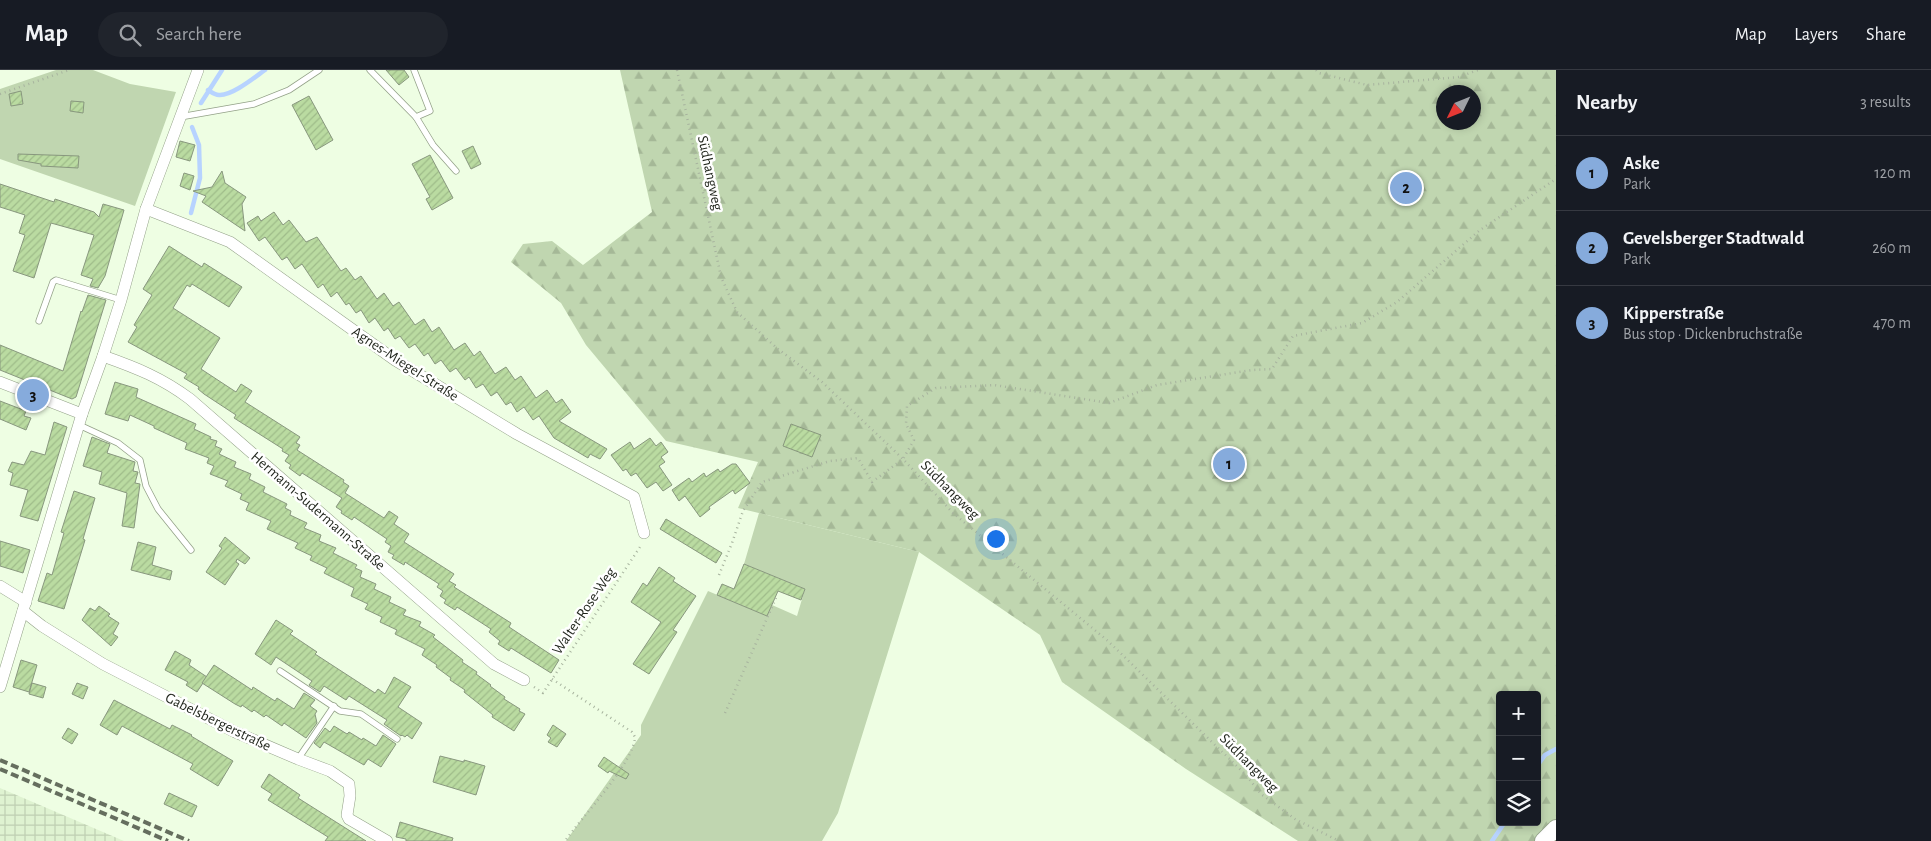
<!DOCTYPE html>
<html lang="en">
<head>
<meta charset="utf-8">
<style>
  body { margin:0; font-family:"Alegreya Sans",sans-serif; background:#20242c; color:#f1f3f6 }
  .controls { position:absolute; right:15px; bottom:15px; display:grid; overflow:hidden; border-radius:5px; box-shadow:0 2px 8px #0003 }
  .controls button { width:45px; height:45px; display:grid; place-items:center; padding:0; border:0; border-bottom:1px solid #363941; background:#171b24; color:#f1f3f6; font:25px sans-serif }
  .compass { position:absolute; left:1436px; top:15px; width:45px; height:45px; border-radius:50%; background:#171b24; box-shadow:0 2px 8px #0003; rotate:227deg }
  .you { position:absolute; left:995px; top:468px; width:18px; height:18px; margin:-12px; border:4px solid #fff; border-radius:50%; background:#1a73e8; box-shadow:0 0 0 8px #1a73e833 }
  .badge { display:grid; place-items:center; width:32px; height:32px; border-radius:50%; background:#86abdc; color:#111; font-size:16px; font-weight:700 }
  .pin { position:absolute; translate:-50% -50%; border:2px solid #fff; box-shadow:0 1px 5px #0006 }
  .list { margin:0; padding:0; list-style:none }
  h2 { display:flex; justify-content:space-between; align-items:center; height:65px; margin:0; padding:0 20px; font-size:21px }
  h2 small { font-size:16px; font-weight:400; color:#9ea1a6 }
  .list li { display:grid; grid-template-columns:32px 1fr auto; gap:15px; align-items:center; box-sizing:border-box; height:75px; padding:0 20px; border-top:1px solid #363941 }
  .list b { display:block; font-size:19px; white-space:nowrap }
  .list p { margin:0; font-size:16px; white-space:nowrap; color:#9ea1a6 }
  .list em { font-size:16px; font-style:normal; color:#9ea1a6 }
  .icon { flex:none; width:28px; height:28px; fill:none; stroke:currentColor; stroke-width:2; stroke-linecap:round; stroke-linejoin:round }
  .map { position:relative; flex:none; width:1556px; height:771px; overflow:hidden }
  header { display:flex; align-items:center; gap:30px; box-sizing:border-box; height:70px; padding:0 25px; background:#171b24; border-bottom:1px solid #363941 }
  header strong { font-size:24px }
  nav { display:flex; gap:28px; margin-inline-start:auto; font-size:18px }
  .search { width:350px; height:45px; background:#20242c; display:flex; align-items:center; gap:12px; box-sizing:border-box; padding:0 18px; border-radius:28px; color:#9ea1a6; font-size:19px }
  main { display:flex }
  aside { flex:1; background:#171b24 }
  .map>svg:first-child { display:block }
  .industrial { fill:url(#industrial-grid) }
  .green { fill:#c0d6b0 }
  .forest { fill:url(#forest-firs); fill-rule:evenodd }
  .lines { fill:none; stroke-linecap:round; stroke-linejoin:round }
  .stream { stroke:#b7d3ff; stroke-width:4.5 }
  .building { fill:url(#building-hatch); stroke:#88977e }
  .lane-casing { stroke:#93a188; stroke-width:7 }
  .street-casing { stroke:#93a188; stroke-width:12 }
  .secondary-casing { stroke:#93a188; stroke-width:18 }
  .path { stroke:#a7b39e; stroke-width:2.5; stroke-dasharray:1 4; stroke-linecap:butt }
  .lane { stroke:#fff; stroke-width:5.5 }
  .street { stroke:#fff; stroke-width:11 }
  .secondary { stroke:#fff; stroke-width:16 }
  .rail { stroke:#656e5e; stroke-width:4; stroke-dasharray:8 4; stroke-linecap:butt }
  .labels { text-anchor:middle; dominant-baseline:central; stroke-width:5; stroke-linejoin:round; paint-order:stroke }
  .street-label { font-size:15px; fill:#1f241b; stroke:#fff }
</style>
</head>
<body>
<header>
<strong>Map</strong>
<div class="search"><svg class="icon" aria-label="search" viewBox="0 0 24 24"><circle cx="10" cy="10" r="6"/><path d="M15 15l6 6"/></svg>Search here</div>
<nav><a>Map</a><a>Layers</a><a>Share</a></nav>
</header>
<main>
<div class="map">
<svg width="1556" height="771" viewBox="0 0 1556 771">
  <defs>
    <pattern id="industrial-grid" width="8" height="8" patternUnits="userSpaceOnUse" patternTransform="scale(1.25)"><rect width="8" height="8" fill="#dff3d1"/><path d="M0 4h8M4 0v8" fill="none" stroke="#bfd0b3"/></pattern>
    <pattern id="forest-firs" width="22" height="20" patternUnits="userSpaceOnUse" patternTransform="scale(1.25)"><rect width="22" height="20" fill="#c0d6b0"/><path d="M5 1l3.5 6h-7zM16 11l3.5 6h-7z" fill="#a5b897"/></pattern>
    <pattern id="building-hatch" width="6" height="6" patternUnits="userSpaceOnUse" patternTransform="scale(1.25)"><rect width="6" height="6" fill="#badba1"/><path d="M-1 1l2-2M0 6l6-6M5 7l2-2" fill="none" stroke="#9fbc8a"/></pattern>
  </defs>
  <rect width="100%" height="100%" fill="#eefee3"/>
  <path class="industrial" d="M0,718l124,53h-124z"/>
  <g class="green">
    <path d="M56,0h37l37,14 46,8 -41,114 -135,-47v-70z"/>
    <path d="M759,443l160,39 -81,261 -16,28h-256l75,-106v-10l67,-134 59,25 5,-11 25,11 8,-27 -61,-25z"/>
  </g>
  <path class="forest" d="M620,0h936v749l-20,22h-238l-112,-72 -124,-87 -22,-47 -121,-83 -181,-44 20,-46 -92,-21 -80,-96 -25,-42 -50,-41 12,-18 29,-3 31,24 69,-53zM1444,22h30v30h-30zM1500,625h37v127h-37z"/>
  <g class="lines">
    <g class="stream">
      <path d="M208,20c3,2 7,5 11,5 13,1 36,-18 46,-25"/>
      <path d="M201,33l21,-33"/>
      <path d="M191,143l9,-35 -1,-33 -7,-18"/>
      <path d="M1537,696l8,-11 11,-6"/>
      <path d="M1492,771l13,-19"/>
    </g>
  </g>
  <g class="building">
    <path d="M386,0h18l5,7 -10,8z"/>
    <path d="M21,21l2,13 -12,2 -2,-12z"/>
    <path d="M309,26l24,44 -17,10 -24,-45z"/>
    <path d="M71,31l13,1 -1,11 -13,-2z"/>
    <path d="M180,71l15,4 -5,16 -14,-4z"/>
    <path d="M473,76l8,18 -10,5 -9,-18z"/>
    <path d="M18,84l61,2 -1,12 -37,-2v-2l-23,-4z"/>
    <path d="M430,85l23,43 -21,12 -6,-11 4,-2 -18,-33z"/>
    <path d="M222,101l3,12 21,14 -4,7 3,27 -43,-29 4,-6 -13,-5 19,-4z"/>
    <path d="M184,103l10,3 -4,14 -10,-4z"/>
    <path d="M0,114l54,18 1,-3 39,13 5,5 4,-13 21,6 -19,66 -7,12 -8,-2 3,-7 -12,-4 13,-40 -43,-12 -17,55 -21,-7 12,-36 -6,-2 6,-18 -25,-8z"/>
    <path d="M274,142l9,13 6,-5 17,22 11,-5 24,34 5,-3 9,12 6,-4 16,23 7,-6 9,13 6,-4 16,23 9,-6 8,13 7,-5 15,23 11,-7 9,13 6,-5 15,23 11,-7 9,13 6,-4 15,22 11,-8 9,13 6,-4 9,13 -12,9 48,28 -7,10 -10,-5 -2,4 -34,-20 -15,-22 -6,4 -9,-13 -7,5 -6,-10 -5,3 -9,-13 -6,4 -8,-12 -7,4 -7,-11 -4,3 -9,-12 -6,4 -9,-12 -6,4 -7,-11 -4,3 -9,-12 -6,4 -9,-12 -5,3 -7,-11 -4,3 -9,-13 -6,5 -8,-13 -5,3 -7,-10 -3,2 -9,-13 -6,5 -8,-13 -5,4 -16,-24 -7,5 -8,-12 -5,3 -17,-23 -6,4 -12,-18 11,-7 3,5z"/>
    <path d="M169,176l33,21 2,-4 38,24 -13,20 -37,-23 -2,3 -3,-2 -14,23 47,30 -19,31 35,23 5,-8 11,7 -7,11 55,35 -4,6 4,2 -3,5 47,30 -1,2 6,4 -4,7 39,25 5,-7 9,6 -4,7 15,10 -5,8 50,32 -5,7 7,4 -2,2 57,36 -2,4 50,33 -8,13 -40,-25 -2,3 -11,-7 2,-3 -11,-9 2,-3 -34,-22 -2,3 -11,-7 2,-3 -6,-4 3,-5 -6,-4 2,-3 -34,-22 -1,3 -12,-7 2,-3 -6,-3 3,-6 -6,-4 2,-3 -33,-22 -2,3 -11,-7 1,-2 -6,-4 6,-9 -40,-25 -2,3 -11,-8 2,-3 -6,-4 4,-6 -7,-4 1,-2 -49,-31 2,-3 -32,-21 -6,-5 1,-2 -15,-9 3,-4 -59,-32 9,-15 -3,-2 18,-30 -9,-6z"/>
    <path d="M88,225l18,5 -30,97 -4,2 -72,-29v-25l63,26 18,-60 1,1z"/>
    <path d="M115,312l23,7 -2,8 2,1 58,26 -2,5 17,8 -1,2 7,2 -2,5 7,3 -3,5 17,8 -2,5 17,7 -2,5 16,8 -2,5 24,12 -2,4 6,3 -1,4 17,8 -3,5 17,7 -2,6 17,7 -3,5 24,12 -2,3 7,3 -2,6 16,7 -2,5 17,8 -2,5 17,8 -3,5 18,7 -2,4 16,9 -2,2 30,23 -1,2 15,10 -1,2 15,11 -1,1 15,11 -1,2 16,10 -1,2 6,3 -11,17 -22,-14 1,-2 -29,-23 1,-2 -15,-10 1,-2 -15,-11 1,-2 -15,-10 3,-6 -30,-15 2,-4 -17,-8 2,-5 -17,-8 3,-5 -17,-8 3,-8 -30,-15 3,-5 -17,-8 2,-4 -17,-8 3,-5 -31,-14 4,-8 -25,-11 3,-7 -9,-4 2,-5 -17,-8 3,-5 -18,-7 4,-8 -7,-3 2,-5 -24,-9 2,-6 -33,-15v-2l-24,-11 -2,6 -23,-7z"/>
    <path d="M0,331l26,10 -2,5 7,2 -5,12 -26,-11z"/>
    <path d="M54,352l13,5 -29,94 -18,-5 8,-26 -18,-5 3,-12 -5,-2 4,-9 12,3 7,-14 14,4z"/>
    <path d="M791,354l30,11 -9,22 -29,-11z"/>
    <path d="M92,367l18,7 -3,9 28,9 -2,9 5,1 -3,11 5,1 -6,44 -12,-2 5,-33 -28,-9 3,-12 -19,-6z"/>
    <path d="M650,368l6,8 5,-4 7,10 -7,5 4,5 -6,4 13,19 -9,6 -7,-9 -9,6 -11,-15 -5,3 -5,-7 -3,2 -12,-16 19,-13 4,7z"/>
    <path d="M732,394h4l14,19 -15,11 -2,-4 -24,17 1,2 -10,8 -15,-21 -6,5 -7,-11 17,-12 3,4 12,-9 2,4 12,-8 2,3z"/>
    <path d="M74,421l21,7 -12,41 2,1 -21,69 -26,-8 9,-28 5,2 12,-42 -3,-1z"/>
    <path d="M666,449l56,34 -6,10 -56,-34z"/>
    <path d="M225,467l25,21 -5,6 -8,-5 -1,3 3,2 -14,21 -19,-13 16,-24 -3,-2z"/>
    <path d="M0,471l30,9 -7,23 -23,-7z"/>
    <path d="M138,472l18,5 -4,18 20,6 -2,9 -39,-10z"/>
    <path d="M744,494l61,25 -4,11 -23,-9 -11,25 -50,-21 5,-11 12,5z"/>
    <path d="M659,497l16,11 -2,3 23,15 -23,34 4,2 -28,42 -16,-10 28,-42 -30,-20 12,-19 4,3z"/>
    <path d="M99,536l11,8 -2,2 11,7 -6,11 5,3 -7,9 -29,-26 8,-12 5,3z"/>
    <path d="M276,550l17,11 -3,3 27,18 -2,2 60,39 3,-4 7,5 9,-17 17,10 -13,20 24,16 -10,16 -5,-4 -2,2 -3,-2 -1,1 -17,-12 3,-4 -38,-24 -3,4 -22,-14 -4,6 -11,-7 3,-4 -36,-24 -5,8 -16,-11z"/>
    <path d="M175,581l16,9 -2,5 18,12 -10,15 -11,-7 2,-3 -23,-12z"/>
    <path d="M21,590l16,5 -8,27 -16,-5z"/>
    <path d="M214,595l38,25 1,-3 22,14 2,-3 17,11 10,-16 11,7 -5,6 7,5 -2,3 2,9 -11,15 -22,-15 -2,3 -16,-11 -2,2 -10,-7 -2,2 -10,-7 -1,2 -6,-3 -33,-21z"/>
    <path d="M32,613l14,4 -3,11 -14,-4z"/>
    <path d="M77,613l11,4 -5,12 -11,-5z"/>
    <path d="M114,630l56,29 2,-4 20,10 -1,1 42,25 -15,25 -28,-17 3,-5 -71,-38 -5,9 -17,-10z"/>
    <path d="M553,655l13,9 -9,13 -9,-5 3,-4 -4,-3z"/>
    <path d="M334,656l13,8 2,-2 13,8 1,-2 13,8 7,-11 13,9 -15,23 -13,-8 -4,6 -40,-23 -4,6 -6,-5 11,-15 5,4z"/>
    <path d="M68,658l10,6 -6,10 -10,-6z"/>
    <path d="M440,686l24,6v-2l21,6 -9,29 -43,-13z"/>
    <path d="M604,687l25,17 -3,5 -17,-8 -1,2 -10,-7z"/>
    <path d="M269,704l31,21 -2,3 68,43h-41l3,-4 -60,-37 4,-6 -11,-7z"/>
    <path d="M169,723l28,13 -5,11 -28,-13z"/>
    <path d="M400,752l53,16 -1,3h-46v-2l-10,-2z"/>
  </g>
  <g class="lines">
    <g class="lane-casing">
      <g id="lane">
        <path d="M370,0l46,47 14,-6 -16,-41"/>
        <path d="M180,47l74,-13 35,-14 30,-20"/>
        <path d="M416,47l17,28 23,26"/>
        <path d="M39,251l14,-39 3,-2 65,20"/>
        <path d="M79,355l39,18 22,17 6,26 12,23 33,41"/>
        <path d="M280,601l60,40 21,3 36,25"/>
        <path d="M298,689l36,-53"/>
      </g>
    </g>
    <g class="street-casing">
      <g id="street">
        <path d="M146,139l84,33 165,118 122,74 117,63 10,36"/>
        <path d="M103,286c34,12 59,22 87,43l304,265 30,16"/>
        <path d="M0,312l82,32"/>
        <path d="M0,516l26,16"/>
        <path d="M23,541l19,15 61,38 132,68 63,27 32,12 19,13 1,12 -3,19 2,4 38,22"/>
        <path d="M0,617l82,-273 21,-58 18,-56 25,-91 52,-139"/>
      </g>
    </g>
    <g class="secondary-casing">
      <path id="secondary" d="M1543,771l13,-13"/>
    </g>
    <g class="path">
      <path d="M677,0l44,207 16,35 41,37 44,33 81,77 50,54 155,128 138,134 15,19 34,25 44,22"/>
      <path d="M1316,0l3,3 48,12 92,-8 19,-7"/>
      <path d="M0,24l69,-24"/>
      <path d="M719,505l13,-32 11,-32 19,-29 68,-21 28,-3 14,24 31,-23 11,-19 -8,-16 1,-18 29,-18 58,-3 115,18 48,-18 95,-15 20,-1 21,-33 69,-13 35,-21 83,-72 76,-51"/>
      <path d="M552,609l80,53 3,5c-1,26 -54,81 -70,104"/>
      <path d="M534,617l9,6 99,-149"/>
      <path d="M725,643l51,-115"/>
    </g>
    <use href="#lane" class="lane"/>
    <use href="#street" class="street"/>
    <use href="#secondary" class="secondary"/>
    <g class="rail">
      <path d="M0,690l189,81"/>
      <path d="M0,699l168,72"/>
    </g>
  </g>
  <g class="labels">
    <g class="street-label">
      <text transform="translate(710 103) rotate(78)">Südhangweg</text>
      <text transform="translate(405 294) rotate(33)">Agnes-Miegel-Straße</text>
      <text transform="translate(950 420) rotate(45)">Südhangweg</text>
      <text transform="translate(318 441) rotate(41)">Hermann-Sudermann-Straße</text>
      <text transform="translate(584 541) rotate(-56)">Walter-Rose-Weg</text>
      <text transform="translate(218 652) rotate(26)">Gabelsbergerstraße</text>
      <text transform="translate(1249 693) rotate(45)">Südhangweg</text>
    </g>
  </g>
</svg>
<div class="controls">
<button>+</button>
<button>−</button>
<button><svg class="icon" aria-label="layers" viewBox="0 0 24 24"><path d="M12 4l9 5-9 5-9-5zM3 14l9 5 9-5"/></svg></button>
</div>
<svg class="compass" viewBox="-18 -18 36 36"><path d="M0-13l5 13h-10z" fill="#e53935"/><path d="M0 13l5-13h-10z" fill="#9ea1a6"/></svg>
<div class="you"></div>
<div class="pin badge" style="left:1229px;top:394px">1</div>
<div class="pin badge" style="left:1406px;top:118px">2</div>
<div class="pin badge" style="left:33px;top:325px">3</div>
</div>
<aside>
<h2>Nearby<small>3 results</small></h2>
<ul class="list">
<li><span class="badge">1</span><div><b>Aske</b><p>Park</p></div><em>120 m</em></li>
<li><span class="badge">2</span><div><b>Gevelsberger Stadtwald</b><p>Park</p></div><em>260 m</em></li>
<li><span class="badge">3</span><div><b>Kipperstraße</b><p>Bus stop · Dickenbruchstraße</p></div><em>470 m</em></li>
</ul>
</aside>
</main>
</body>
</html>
